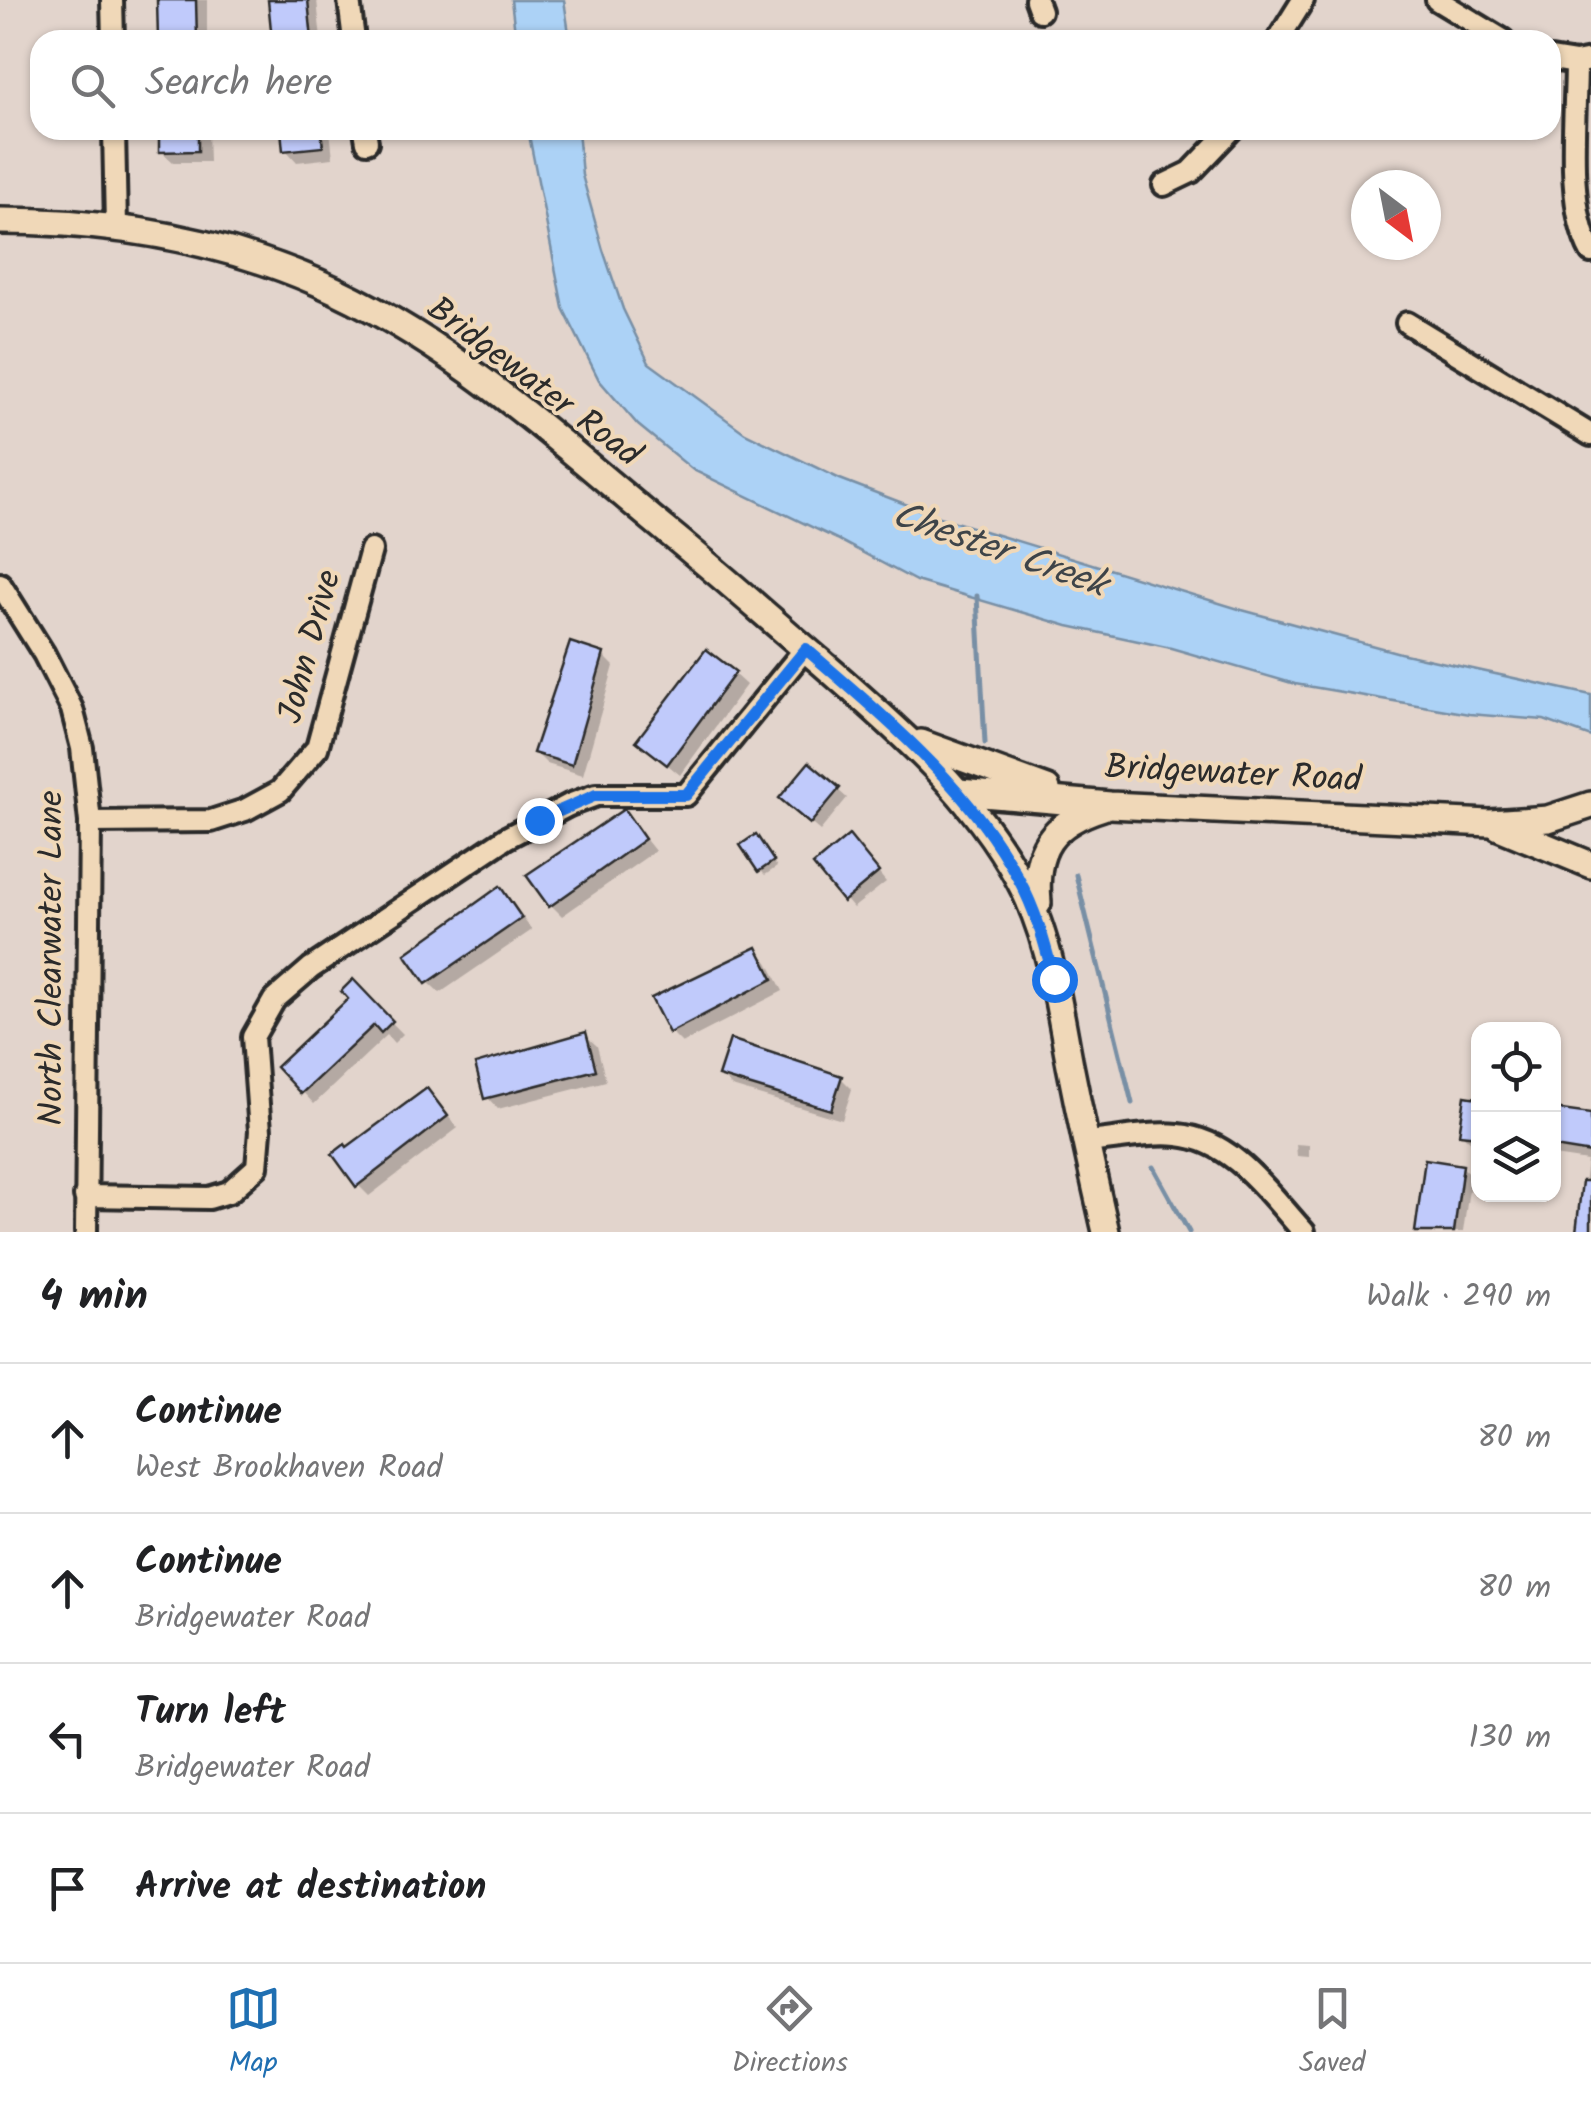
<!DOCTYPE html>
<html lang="en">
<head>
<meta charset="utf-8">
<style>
  body { margin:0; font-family:Kalam,sans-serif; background:#f2f2f2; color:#202124 }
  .controls { position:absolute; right:30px; bottom:30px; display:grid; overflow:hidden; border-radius:20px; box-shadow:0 2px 8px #0004 }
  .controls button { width:90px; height:90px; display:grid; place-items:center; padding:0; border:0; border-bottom:2px solid #e0e0e0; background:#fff; color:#202124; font:50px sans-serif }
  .compass { position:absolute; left:1351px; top:170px; width:90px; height:90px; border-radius:50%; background:#fff; box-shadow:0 2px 8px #0004; rotate:148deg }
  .stop { position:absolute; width:30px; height:30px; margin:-22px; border:8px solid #1a73e8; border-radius:50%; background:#fff }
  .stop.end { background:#1a73e8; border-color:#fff; box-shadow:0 2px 10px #0008 }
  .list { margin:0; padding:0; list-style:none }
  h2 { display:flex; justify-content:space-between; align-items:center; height:130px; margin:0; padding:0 40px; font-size:42px }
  h2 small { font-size:32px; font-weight:400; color:#757577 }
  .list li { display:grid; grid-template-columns:65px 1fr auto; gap:30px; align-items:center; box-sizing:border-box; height:150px; padding:0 40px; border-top:2px solid #e0e0e0 }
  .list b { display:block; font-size:38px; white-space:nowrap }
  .list p { margin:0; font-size:32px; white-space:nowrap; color:#757577 }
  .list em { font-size:32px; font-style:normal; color:#757577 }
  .icon { flex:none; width:55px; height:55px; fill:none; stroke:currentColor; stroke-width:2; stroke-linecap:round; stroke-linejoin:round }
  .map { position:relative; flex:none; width:1591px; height:1232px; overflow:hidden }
  .search { position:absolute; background:#fff; box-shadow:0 2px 8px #0004; left:30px; right:30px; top:30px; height:110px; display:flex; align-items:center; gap:25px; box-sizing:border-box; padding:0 35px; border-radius:30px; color:#757577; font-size:38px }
  .sheet { height:730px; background:#fff }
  nav { display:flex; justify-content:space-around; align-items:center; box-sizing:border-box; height:140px; border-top:2px solid #e0e0e0; background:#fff; font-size:28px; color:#757577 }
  nav a { display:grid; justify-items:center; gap:5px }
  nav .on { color:#1f6fb2 }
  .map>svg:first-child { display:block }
  .water { fill:#acd2f6; stroke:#788fa5; stroke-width:2.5 }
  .shadow { fill:#0003 }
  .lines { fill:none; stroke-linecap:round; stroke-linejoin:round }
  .stream { stroke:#788fa5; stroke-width:5 }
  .building { fill:#c0cafb; stroke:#2b2b2b; stroke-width:2.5 }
  .minor-casing { stroke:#2b2b2b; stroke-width:28 }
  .tertiary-casing { stroke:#2b2b2b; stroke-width:32 }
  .minor { stroke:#f0d8b8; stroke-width:20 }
  .tertiary { stroke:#f0d8b8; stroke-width:25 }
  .route { stroke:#1a73e8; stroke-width:12 }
  .labels { text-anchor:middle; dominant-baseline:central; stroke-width:8; stroke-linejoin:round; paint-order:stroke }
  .street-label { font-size:35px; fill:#2b2b2b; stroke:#f0d8b8 }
  .water-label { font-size:38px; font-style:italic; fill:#3e4449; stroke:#f0d8b8 }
</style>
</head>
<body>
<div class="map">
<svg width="1591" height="1232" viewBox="0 0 1591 1232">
  <rect width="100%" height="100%" fill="#e2d4cc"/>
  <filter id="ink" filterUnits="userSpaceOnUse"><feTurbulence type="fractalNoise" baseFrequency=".01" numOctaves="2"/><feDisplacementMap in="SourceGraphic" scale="20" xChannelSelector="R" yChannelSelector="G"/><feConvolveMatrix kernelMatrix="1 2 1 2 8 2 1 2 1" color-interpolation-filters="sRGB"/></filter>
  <g filter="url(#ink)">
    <g class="water">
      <path d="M511,0h53l6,40h-54z"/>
      <path d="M528,130h50l4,45 21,75 20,59 26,54 96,70 95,46 99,38 303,93 158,43 191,42v42l-47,-17 -75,-6 -174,-30 -124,-36 -103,-22 -152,-45 -79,-42 -144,-69 -55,-45 -39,-45 -36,-72z"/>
    </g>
    <g class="shadow">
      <rect x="160" y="0" width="47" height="40"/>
      <path d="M271,0h46l4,40h-46z"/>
      <path d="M161,130h47l1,32h-36l-12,-11z"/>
      <path d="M284,130h46l3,28 -36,4 -11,-12z"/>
      <path d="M603,655l11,11 -31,109 -36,-11 -11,-11z"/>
      <path d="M734,674l12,11 -66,90 -41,-34z"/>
      <path d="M838,790l9,8 -27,33 -30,-25z"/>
      <path d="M624,812l31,39 -93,65 -11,-11z"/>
      <path d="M761,842l16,25 -12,8 -5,-5z"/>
      <path d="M857,847l29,35 -33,26 -37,-43z"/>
      <path d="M500,889l32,41 -92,63 -12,-11z"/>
      <path d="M757,950l11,12 15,29 -101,52 -11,-11z"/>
      <path d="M353,983l50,51 -9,9 -7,-8 -73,69 -35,-37 73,-68z"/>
      <path d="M585,1035l12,11 9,35 -108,28 -11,-12z"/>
      <path d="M721,1076l120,2 11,11 -10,31 -110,-33z"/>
      <path d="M427,1091l31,37 -89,68 -11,-11 -10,-35z"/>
      <path d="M1467,1099l11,1v45l-5,-1 -12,-11z"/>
      <path d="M1554,1111l37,6v115h-13l9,-71 -33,-5z"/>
      <path d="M1296,1144l13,1v12l-12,-1z"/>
      <path d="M1462,1167l9,8 -8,57h-46z"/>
    </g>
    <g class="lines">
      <g class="stream">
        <path d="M977,596l8,147"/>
        <path d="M1076,875l56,228"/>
        <path d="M1153,1167l36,65"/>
      </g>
    </g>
    <g class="building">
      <path d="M157,0h39l1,40h-39z"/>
      <path d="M268,0h40l4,40h-40z"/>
      <path d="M159,130h39v21l-39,1z"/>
      <path d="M281,130h40l2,17 -40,4z"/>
      <path d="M570,642l34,11 -32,112 -39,-12z"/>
      <path d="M706,649l30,23 -69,93 -31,-24z"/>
      <path d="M809,762l31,26 -30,36 -31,-26z"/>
      <path d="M624,809l21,30 -96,68 -23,-32z"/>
      <path d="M756,834l18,27 -16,11 -18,-27z"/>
      <path d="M849,835l30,37 -36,30 -30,-37z"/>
      <path d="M500,886l22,32 -96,66 -21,-30z"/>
      <path d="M757,947l16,32 -104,54 -18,-35z"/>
      <path d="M353,979l40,42 -12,12 -7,-8 -73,69 -25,-27 72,-68 -7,-8z"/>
      <path d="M586,1032l10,38 -112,29 -9,-35z"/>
      <path d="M730,1039l112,37 -11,34 -113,-34z"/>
      <path d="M427,1088l21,28 -92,71 -24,-33 13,-10 2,3z"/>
      <path d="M1465,1096l13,2v38l-19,-2z"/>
      <path d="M1554,1109l37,5v39l-37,-6z"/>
      <path d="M1425,1159l38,6 -9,67h-39z"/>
      <path d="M1582,1181h9v51h-15z"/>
    </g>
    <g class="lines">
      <g class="minor-casing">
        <g id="minor">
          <path d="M112,0l1,40"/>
          <path d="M349,0l5,40"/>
          <path d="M1036,0l4,11"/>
          <path d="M1437,0l66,40"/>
          <path d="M1278,40l25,-40"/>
          <path d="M1551,59l25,4 15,-3"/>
          <path d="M1576,63c0,54 -11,142 15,189"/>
          <path d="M114,130l2,96"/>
          <path d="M365,130l2,12"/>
          <path d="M1164,185l27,-13 40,-42"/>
          <path d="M1407,323l184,112"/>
          <path d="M0,584l44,70 28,55 10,39 8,74 -4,410"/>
          <path d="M90,822l121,-1 34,-11 35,-19 37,-43 54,-198"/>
          <path d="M1085,1142c29,-2 64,-10 93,-7 56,5 91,59 126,97"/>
          <path d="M85,1196l124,2 20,-6 28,-25 3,-36 -7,-94 21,-37 37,-32 195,-130 63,-33 27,-10h90l119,-146"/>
        </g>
      </g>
      <g class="tertiary-casing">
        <g id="tertiary">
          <path d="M0,221c108,0 218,18 317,61 134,58 239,158 350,249 53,43 103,88 155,132 73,64 149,128 196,215 32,57 40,124 52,187 11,56 23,111 36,167"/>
          <path d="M921,743l126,46"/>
          <path d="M959,792l151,13 380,18 58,-4 43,-14"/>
          <path d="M1499,827l92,38"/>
          <path d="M1038,903c-5,-54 13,-80 65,-96"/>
        </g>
      </g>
      <use href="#minor" class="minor"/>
      <use href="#tertiary" class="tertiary"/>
    </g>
  </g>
  <g class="lines" filter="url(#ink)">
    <path class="route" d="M539,820l57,-25h90l120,-146c78,68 162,136 212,229 18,32 27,66 36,101"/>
  </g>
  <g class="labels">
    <g class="street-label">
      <text transform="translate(533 383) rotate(37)">Bridgewater Road</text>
      <text transform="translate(311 647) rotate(-75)">John Drive</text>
      <text transform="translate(1233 775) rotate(3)">Bridgewater Road</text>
      <text transform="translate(53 958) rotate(-90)">North Clearwater Lane</text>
    </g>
    <g class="water-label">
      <text transform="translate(999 551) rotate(19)">Chester Creek</text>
    </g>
  </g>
</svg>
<div class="controls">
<button><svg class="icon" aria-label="locate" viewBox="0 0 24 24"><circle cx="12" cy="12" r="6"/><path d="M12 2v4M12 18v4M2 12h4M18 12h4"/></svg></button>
<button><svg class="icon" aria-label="layers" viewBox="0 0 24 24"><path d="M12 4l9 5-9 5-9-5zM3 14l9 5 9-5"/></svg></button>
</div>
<svg class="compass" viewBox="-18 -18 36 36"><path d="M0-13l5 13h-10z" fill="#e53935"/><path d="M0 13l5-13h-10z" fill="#757577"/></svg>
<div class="stop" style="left:1054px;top:979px"></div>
<div class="stop end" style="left:539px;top:820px"></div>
<div class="search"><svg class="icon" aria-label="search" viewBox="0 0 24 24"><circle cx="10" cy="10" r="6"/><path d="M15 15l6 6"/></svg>Search here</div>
</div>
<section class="sheet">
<h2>4 min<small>Walk · 290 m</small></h2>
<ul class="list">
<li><svg class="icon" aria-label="ahead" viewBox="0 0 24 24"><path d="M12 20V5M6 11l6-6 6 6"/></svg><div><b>Continue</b><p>West Brookhaven Road</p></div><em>80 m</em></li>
<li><svg class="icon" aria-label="ahead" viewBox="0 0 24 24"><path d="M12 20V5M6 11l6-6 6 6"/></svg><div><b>Continue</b><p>Bridgewater Road</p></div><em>80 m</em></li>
<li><svg class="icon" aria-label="left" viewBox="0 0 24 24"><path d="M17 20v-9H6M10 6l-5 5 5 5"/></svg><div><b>Turn left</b><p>Bridgewater Road</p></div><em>130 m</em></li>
<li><svg class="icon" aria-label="arrive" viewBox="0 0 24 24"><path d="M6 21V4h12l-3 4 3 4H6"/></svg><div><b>Arrive at destination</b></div></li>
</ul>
</section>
<nav>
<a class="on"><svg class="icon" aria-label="map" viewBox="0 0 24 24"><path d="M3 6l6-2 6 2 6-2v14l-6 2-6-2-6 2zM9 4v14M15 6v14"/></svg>Map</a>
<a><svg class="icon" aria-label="directions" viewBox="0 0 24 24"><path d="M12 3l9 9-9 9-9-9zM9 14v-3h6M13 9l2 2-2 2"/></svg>Directions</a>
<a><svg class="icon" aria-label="saved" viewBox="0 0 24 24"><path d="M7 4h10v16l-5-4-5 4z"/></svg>Saved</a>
</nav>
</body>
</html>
